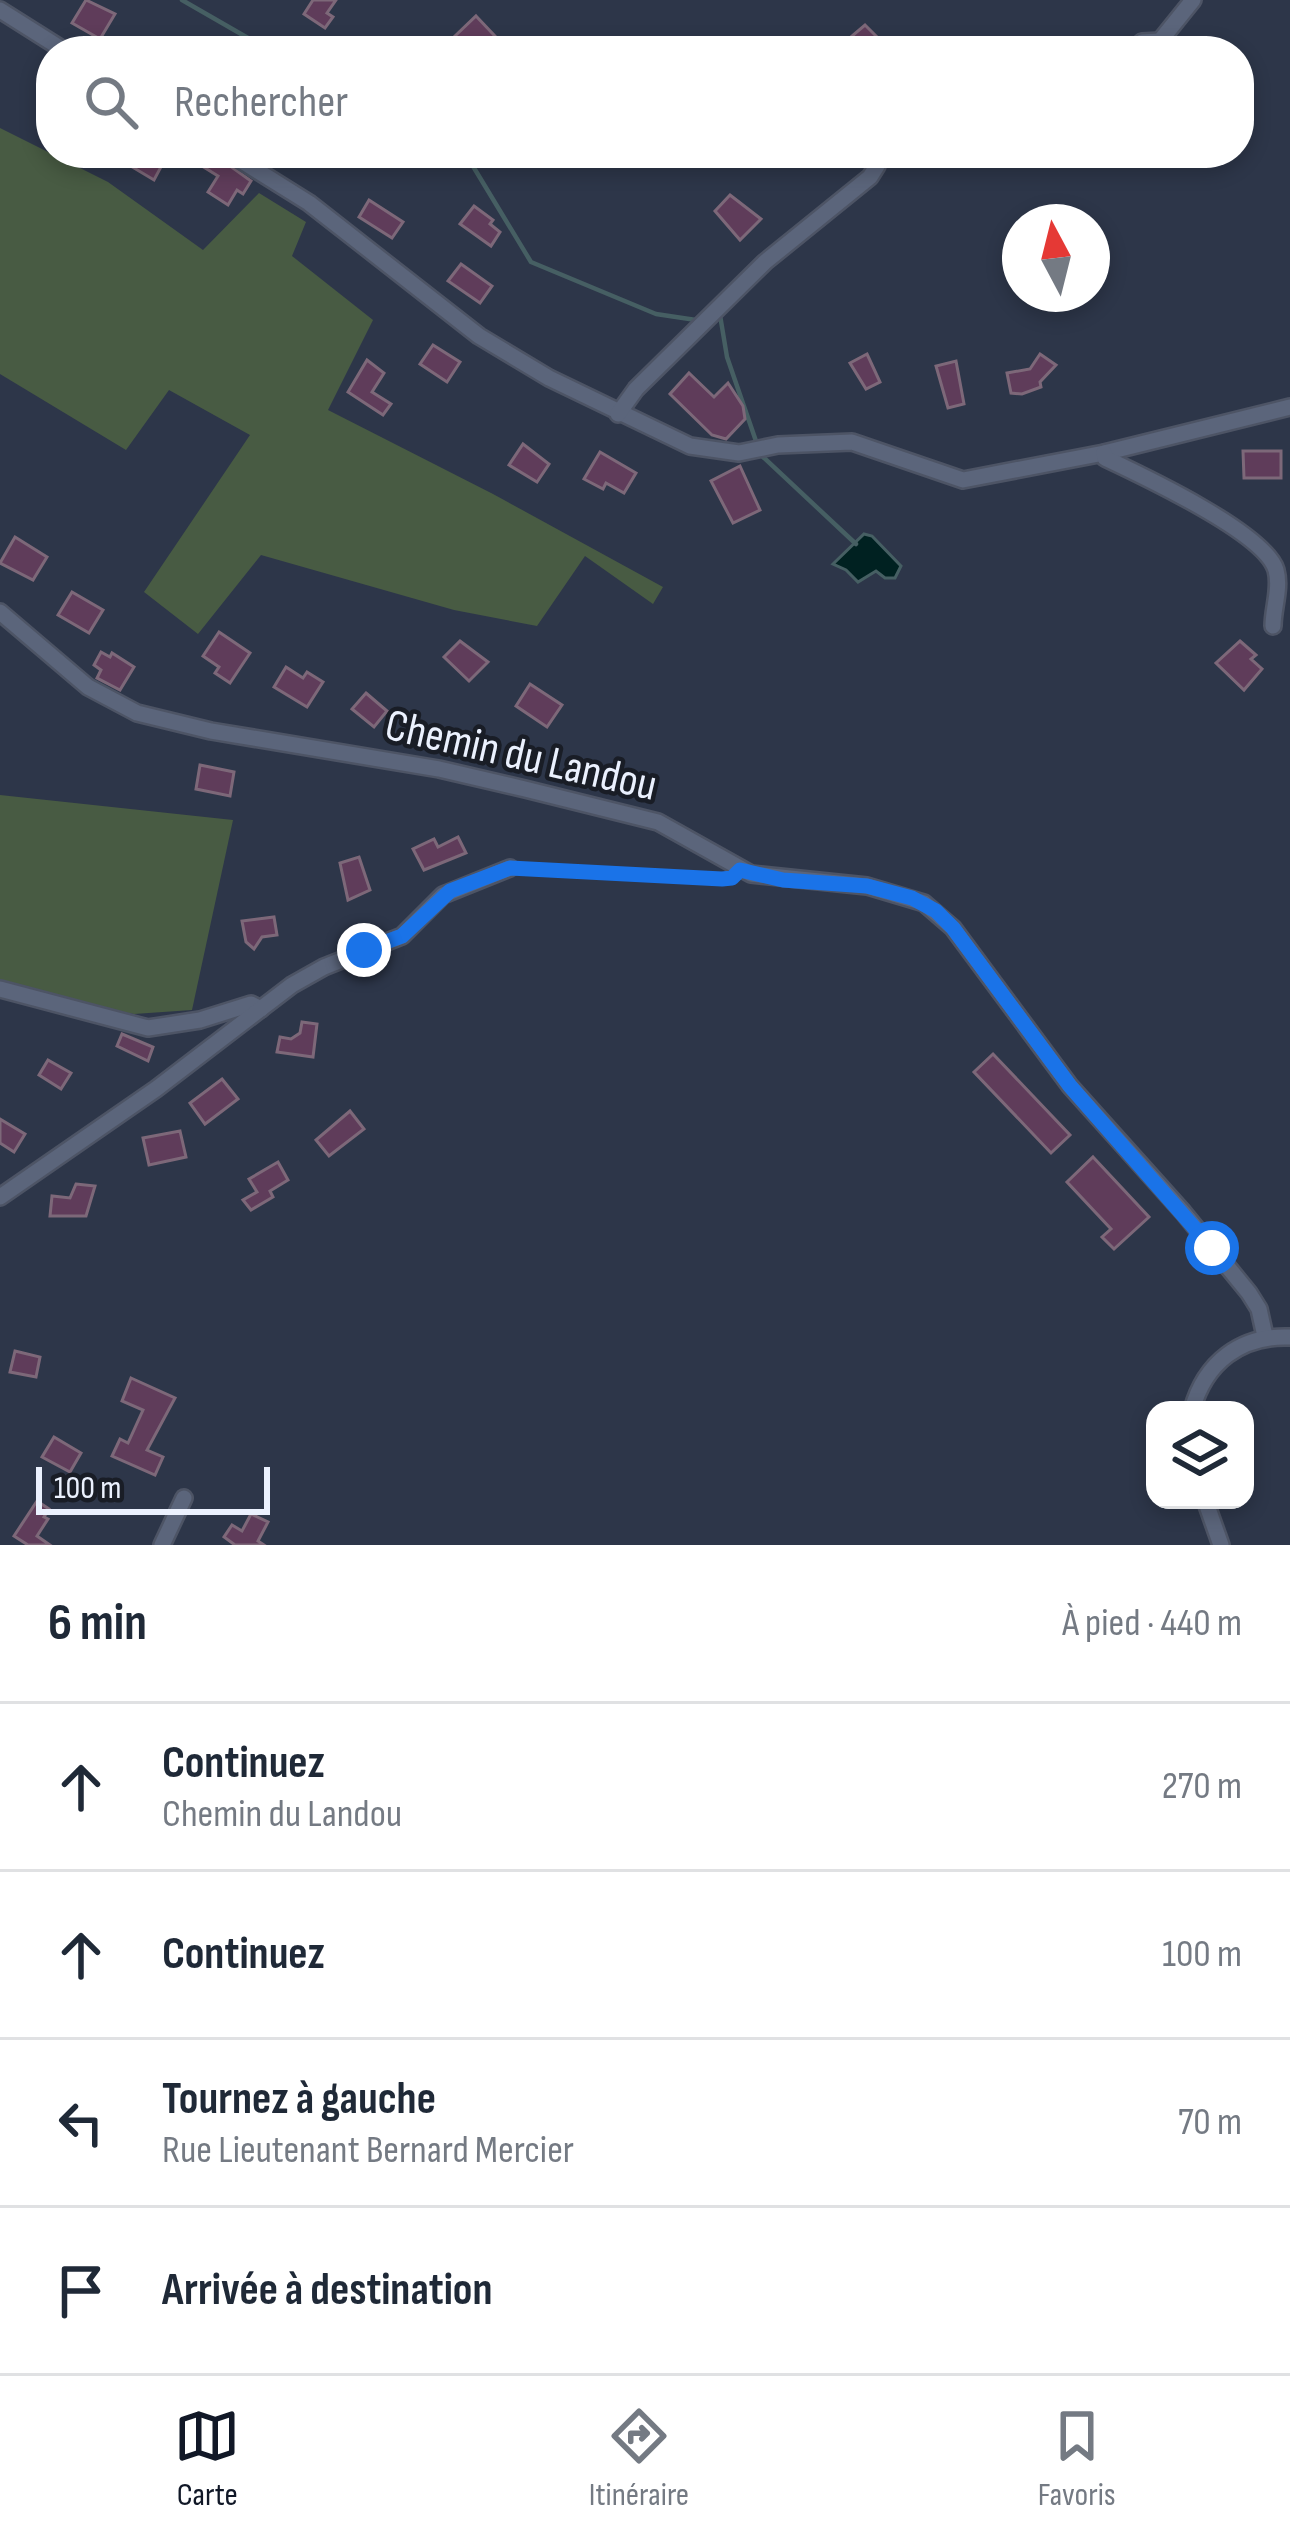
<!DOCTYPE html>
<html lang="fr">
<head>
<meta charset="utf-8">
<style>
  body { margin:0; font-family:"Sofia Sans Condensed",sans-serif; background:#f6f6f7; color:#1f2937 }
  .controls { position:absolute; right:36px; bottom:36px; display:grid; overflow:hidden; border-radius:24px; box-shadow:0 6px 18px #0003 }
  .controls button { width:108px; height:108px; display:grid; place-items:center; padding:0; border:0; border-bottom:3px solid #e0e1e3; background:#fff; color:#1f2937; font:60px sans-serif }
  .compass { position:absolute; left:1002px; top:204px; width:108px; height:108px; border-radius:50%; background:#fff; box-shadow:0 6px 18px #0003; rotate:353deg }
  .scale { position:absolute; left:36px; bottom:30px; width:234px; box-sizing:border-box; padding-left:12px; border:6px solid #ebf1fe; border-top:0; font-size:33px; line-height:42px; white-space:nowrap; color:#ebf1fe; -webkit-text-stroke:9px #191d26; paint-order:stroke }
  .stop { position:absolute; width:36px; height:36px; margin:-27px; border:9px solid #1a73e8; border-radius:50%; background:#fff }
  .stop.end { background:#1a73e8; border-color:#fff; box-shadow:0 3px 12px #0008 }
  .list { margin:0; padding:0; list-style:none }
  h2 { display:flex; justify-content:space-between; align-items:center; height:156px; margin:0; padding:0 48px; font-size:51px }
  h2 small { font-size:39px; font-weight:400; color:#747a83 }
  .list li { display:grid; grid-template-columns:78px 1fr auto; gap:36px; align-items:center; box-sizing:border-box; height:168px; padding:0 48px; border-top:3px solid #e0e1e3 }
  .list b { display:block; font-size:45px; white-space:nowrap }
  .list p { margin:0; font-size:39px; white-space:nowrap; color:#747a83 }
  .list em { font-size:39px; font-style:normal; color:#747a83 }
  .icon { flex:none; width:66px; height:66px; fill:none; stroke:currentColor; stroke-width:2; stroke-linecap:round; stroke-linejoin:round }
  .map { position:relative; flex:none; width:1290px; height:1545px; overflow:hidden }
  .search { position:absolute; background:#fff; box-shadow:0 6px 18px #0003; left:36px; right:36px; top:36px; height:132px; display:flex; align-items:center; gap:30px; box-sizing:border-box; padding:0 42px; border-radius:48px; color:#747a83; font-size:45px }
  .sheet { height:828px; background:#fff }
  nav { display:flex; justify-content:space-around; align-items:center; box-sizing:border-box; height:168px; border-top:3px solid #e0e1e3; background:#fff; font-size:33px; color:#747a83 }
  nav a { display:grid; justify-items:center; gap:6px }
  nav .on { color:#111827 }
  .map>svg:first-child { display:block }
  .green { fill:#485b43 }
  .water { fill:#002121; stroke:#465f63; stroke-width:3 }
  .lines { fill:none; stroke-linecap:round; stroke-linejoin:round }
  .stream { stroke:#465f63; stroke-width:4.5 }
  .building { fill:#5f3c5a; stroke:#7d6879; stroke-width:3 }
  .minor-casing { stroke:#4d5465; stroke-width:20 }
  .path { stroke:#9098a8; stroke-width:3; stroke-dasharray:9 6; stroke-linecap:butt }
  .minor { stroke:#5b657b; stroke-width:15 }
  .route { stroke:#1a73e8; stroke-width:15 }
  .labels { text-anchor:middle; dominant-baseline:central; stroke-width:9; stroke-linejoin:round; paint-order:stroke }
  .street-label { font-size:45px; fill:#ebf1fe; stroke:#191d26 }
</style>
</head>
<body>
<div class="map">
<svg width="1290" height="1545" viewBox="0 0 1290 1545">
  <rect width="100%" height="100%" fill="#2d3649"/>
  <g class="green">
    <path d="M0,128l108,54 95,68 56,-57 47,29 -14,34 81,64 -45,90 165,84 170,93 -10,17 -68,-48 -48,70 -83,-16 -193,-55 -63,79 -54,-42 106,-157 -81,-45 -43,60 -126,-76z"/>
    <path d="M0,795l233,25 -41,190 -58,4 -134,-25z"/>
  </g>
  <path class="water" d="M864,534l8,2 29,30 -6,12h-10l-9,-7 -18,11 -12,-12 -13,-6z"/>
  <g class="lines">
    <g class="stream">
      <path d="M182,0l66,38 13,13"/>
      <path d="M465,153l66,109 125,52 40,6"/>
      <path d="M720,315l7,42 30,87"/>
      <path d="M762,456l94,88"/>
    </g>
  </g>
  <g class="building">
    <path d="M86,0l29,14 -15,25 -28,-16z"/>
    <path d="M313,0h23l-9,13 6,4 -8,11 -21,-14z"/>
    <path d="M476,16l33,35h-40l-14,-15z"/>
    <path d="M865,25l26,26h-35l-10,-10z"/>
    <path d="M136,153l26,12 -8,15 -25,-15z"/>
    <path d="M181,153h31l39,28 -8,13 -6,-4 -9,15 -20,-13 10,-16z"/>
    <path d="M730,195l31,24 -21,21 -25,-29z"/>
    <path d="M369,200l34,22 -11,16 -33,-21z"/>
    <path d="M474,206l19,14 -3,4 10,8 -9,14 -31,-22z"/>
    <path d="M461,264l31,22 -12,17 -32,-22z"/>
    <path d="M433,345l27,17 -13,20 -27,-18z"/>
    <path d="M867,354l13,28 -14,7 -16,-26z"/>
    <path d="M1040,354l16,11 -16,17 1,5 -19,7 -11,-1 -4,-20 23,-4z"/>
    <path d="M367,360l17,13 -12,19 19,12 -8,11 -35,-23z"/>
    <path d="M956,361l8,43 -16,4 -12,-42z"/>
    <path d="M689,373l25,24 14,-14 15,23 2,13 -19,20 -14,-4 -42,-41z"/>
    <path d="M523,444l26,20 -12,18 -28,-17z"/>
    <path d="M1243,451h38v27h-37z"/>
    <path d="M600,452l36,21 -12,20 -18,-10 -3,6 -19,-10z"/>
    <path d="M740,466l20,44 -27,13 -22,-42z"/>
    <path d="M15,537l32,20 -14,23 -33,-17z"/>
    <path d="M72,592l31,18 -14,23 -31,-18z"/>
    <path d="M219,632l31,21 -20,30 -15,-10 4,-6 -16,-11z"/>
    <path d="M460,641l28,21 -19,19 -25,-24z"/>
    <path d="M1240,641l16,14 -5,4 11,10 -18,21 -28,-27z"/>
    <path d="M101,652l9,5 2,-4 22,14 -14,23 -23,-12 4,-8 -7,-5z"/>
    <path d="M286,667l17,11 4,-6 16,10 -16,25 -33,-20z"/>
    <path d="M530,684l32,21 -15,22 -31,-21z"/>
    <path d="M366,693l21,18 -13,16 -22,-18z"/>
    <path d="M200,765l34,7 -4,24 -34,-7z"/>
    <path d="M458,837l8,16 -42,17 -11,-21 21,-10 4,8z"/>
    <path d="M359,857l11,33 -22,10 -8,-37z"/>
    <path d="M274,917l3,18 -15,2 -8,12 -8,-7 -4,-21z"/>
    <path d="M302,1022l15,2 -4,33 -36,-5 3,-15 11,2 9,-6z"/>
    <path d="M122,1034l31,13 -5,14 -31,-15z"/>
    <path d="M993,1054l77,81 -19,18 -77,-81z"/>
    <path d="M48,1060l23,13 -10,16 -22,-14z"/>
    <path d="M222,1079l16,20 -33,25 -15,-21z"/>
    <path d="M350,1111l14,18 -35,27 -13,-16z"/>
    <path d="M0,1119l25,15 -11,18 -14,-9z"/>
    <path d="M180,1131l6,26 -37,8 -6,-27z"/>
    <path d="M1093,1157l56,60 -35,32 -12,-12 9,-8 -44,-47z"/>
    <path d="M278,1162l10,18 -18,11 3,6 -22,13 -8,-10 14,-8 -8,-13z"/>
    <path d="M76,1184l19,2 -9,30h-36l2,-20 18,2z"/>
    <path d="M15,1351l25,6 -4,20 -26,-5z"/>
    <path d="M131,1378l44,20 -28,52 16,7 -8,18 -43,-19 8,-17 8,4 15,-33 -21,-9z"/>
    <path d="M54,1437l27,16 -11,19 -28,-15z"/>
    <path d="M37,1501l12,8 -5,8 4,2 -11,17 13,9h-22l-14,-9z"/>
    <path d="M251,1514l17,8 -10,19 6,4h-29l-11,-8 8,-12 10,6z"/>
  </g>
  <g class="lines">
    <g class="minor-casing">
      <g id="minor">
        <path d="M0,10l65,41"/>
        <path d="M1142,42l18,-1 33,-41"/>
        <path d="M229,153l80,50 170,133 70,42 141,68 49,7 39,-8 74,-3 111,38 141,-27 186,-46"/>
        <path d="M618,414l18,-25 129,-127 105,-85 7,-11 1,-13"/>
        <path d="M1104,453l1,5c36,17 160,75 171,112 5,18 -3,38 -3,56"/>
        <path d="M0,612l88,75 49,26 74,18 228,38 86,20 133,33 93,52 116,12 57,17 29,25 117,158 113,126 66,81 10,16 6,27"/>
        <path d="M0,989l148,39 52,-8 51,-16 10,5"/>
        <path d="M0,1197l156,-108 136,-104 32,-18 78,-31 41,-41 67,-27"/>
        <path d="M1192,1410c13,-48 49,-75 98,-73"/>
        <path d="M1205,1500l16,45"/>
        <path d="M162,1545l22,-47"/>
      </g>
    </g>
    <path class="path" d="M524,867l200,12"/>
    <use href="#minor" class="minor"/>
  </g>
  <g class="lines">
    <path class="route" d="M364,950l38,-14 48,-45 60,-23 212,11 10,-1 8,-8 43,10 84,6 45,12 24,13 17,17 117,158 142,162"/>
  </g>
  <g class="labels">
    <g class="street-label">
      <text transform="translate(521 756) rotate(13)">Chemin du Landou</text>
    </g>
  </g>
</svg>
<div class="controls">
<button><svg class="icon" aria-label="layers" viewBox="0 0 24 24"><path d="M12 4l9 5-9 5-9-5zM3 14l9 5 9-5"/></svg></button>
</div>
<svg class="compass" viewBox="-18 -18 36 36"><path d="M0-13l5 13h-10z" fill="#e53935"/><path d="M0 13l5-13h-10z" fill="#747a83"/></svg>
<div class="scale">100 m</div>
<div class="stop" style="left:1212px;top:1248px"></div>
<div class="stop end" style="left:364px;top:950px"></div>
<div class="search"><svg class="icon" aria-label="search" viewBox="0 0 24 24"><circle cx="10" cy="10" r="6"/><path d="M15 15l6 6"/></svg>Rechercher</div>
</div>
<section class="sheet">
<h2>6 min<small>À pied · 440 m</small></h2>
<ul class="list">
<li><svg class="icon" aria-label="ahead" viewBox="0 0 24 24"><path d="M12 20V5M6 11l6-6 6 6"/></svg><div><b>Continuez</b><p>Chemin du Landou</p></div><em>270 m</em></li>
<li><svg class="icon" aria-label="ahead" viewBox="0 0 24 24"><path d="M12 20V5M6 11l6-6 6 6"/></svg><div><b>Continuez</b></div><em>100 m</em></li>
<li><svg class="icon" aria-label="left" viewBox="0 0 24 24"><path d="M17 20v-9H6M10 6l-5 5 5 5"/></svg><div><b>Tournez à gauche</b><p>Rue Lieutenant Bernard Mercier</p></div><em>70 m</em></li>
<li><svg class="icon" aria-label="arrive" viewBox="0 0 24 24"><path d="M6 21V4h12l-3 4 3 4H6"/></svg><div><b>Arrivée à destination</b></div></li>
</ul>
</section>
<nav>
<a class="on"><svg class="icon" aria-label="map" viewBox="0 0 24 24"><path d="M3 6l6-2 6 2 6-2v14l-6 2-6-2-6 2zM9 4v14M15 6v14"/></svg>Carte</a>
<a><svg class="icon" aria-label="directions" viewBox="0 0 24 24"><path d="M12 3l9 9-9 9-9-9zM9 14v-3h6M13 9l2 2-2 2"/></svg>Itinéraire</a>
<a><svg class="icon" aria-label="saved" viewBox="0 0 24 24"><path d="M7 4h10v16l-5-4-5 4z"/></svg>Favoris</a>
</nav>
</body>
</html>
